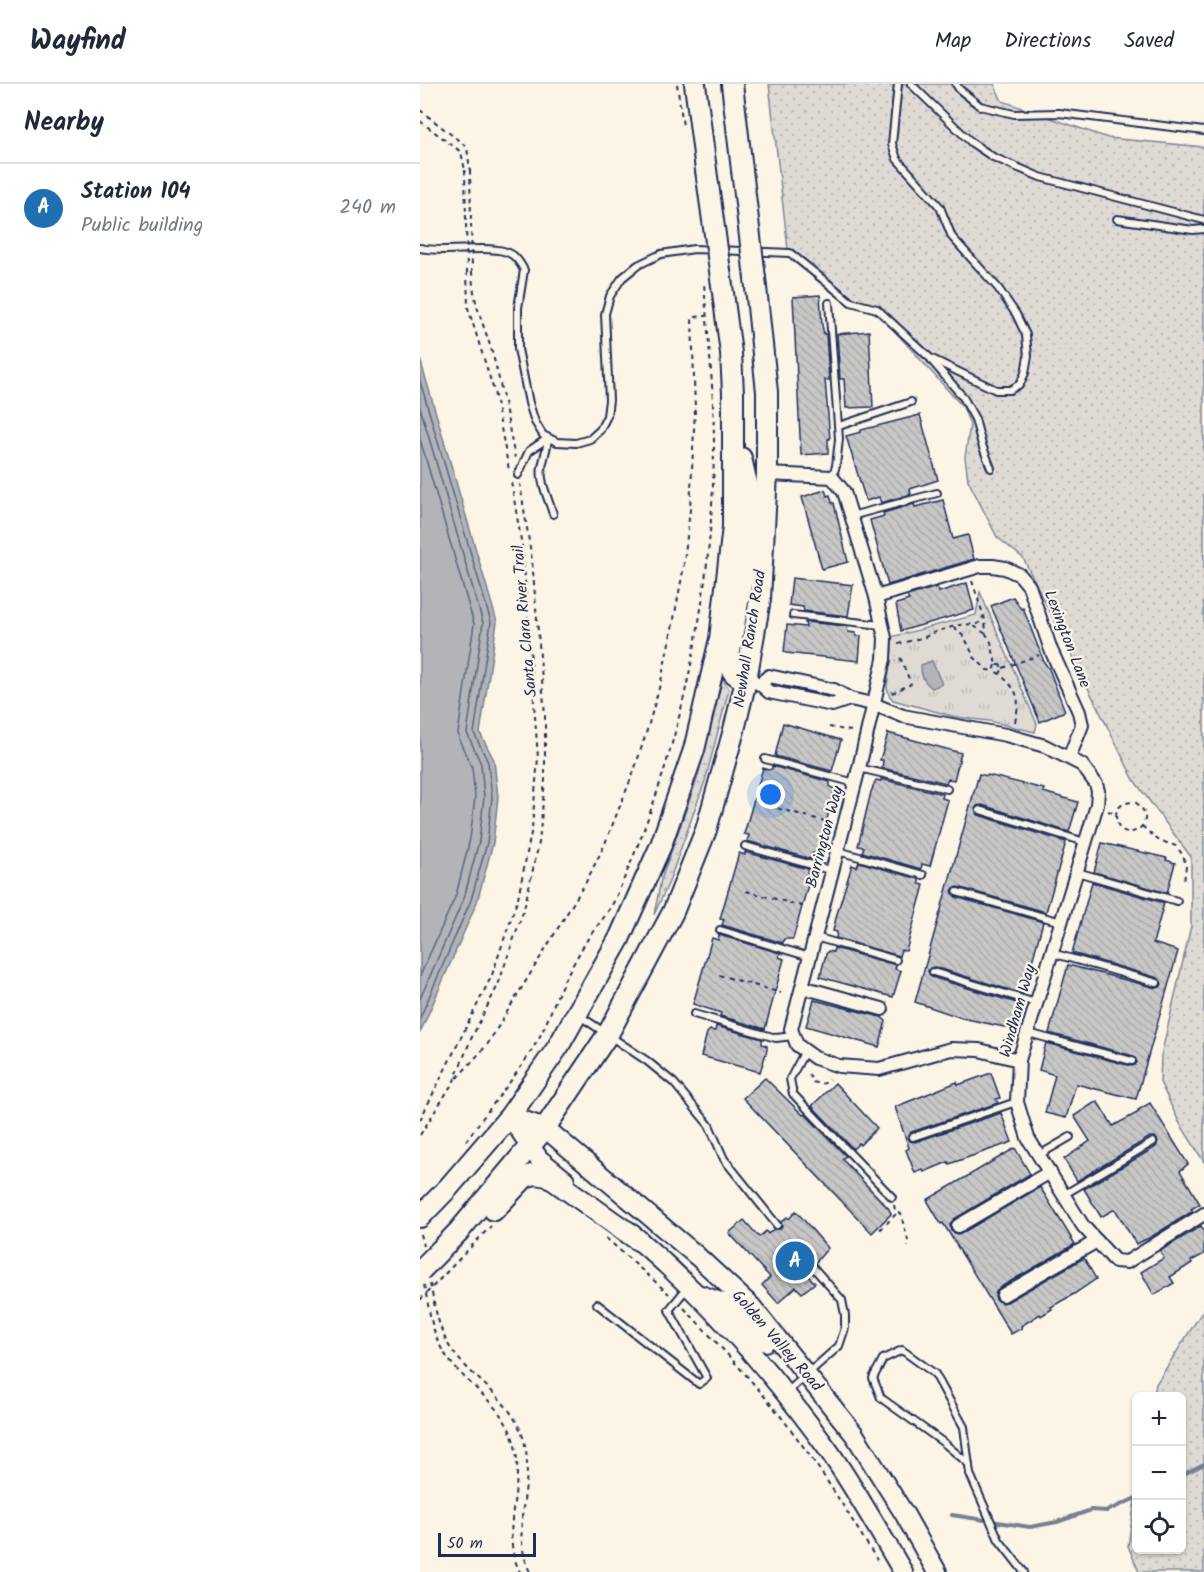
<!DOCTYPE html>
<html lang="en">
<head>
<meta charset="utf-8">
<style>
  body { margin:0; font-family:Kalam,sans-serif; background:#f6f6f7; color:#1f2937 }
  .controls { position:absolute; right:18px; bottom:18px; display:grid; overflow:hidden; border-radius:9px; box-shadow:0 2px 4px #0004 }
  .controls button { width:54px; height:54px; display:grid; place-items:center; padding:0; border:0; border-bottom:2px solid #e0e1e3; background:#fff; color:#1f2937; font:30px sans-serif }
  .scale { position:absolute; left:18px; bottom:15px; width:98px; box-sizing:border-box; padding-left:6px; border:3px solid #1b2f5e; border-top:0; font-size:16px; line-height:21px; white-space:nowrap; color:#1b2f5e; -webkit-text-stroke:4px #fcf5e5; paint-order:stroke }
  .you { position:absolute; left:351px; top:711px; width:21px; height:21px; margin:-15px; border:4px solid #fff; border-radius:50%; background:#1a73e8; box-shadow:0 0 0 9px #1a73e833 }
  .badge { display:grid; place-items:center; width:39px; height:39px; border-radius:50%; background:#1f6fb2; color:#fff; font-size:20px; font-weight:700 }
  .pin { position:absolute; translate:-50% -50%; border:3px solid #fff; box-shadow:0 2px 6px #0006 }
  .list { margin:0; padding:0; list-style:none }
  h2 { display:flex; justify-content:space-between; align-items:center; height:78px; margin:0; padding:0 24px; font-size:26px }
  h2 small { font-size:20px; font-weight:400; color:#747a83 }
  .list li { display:grid; grid-template-columns:39px 1fr auto; gap:18px; align-items:center; box-sizing:border-box; height:90px; padding:0 24px; border-top:2px solid #e0e1e3 }
  .list b { display:block; font-size:22px; white-space:nowrap }
  .list p { margin:0; font-size:20px; white-space:nowrap; color:#747a83 }
  .list em { font-size:20px; font-style:normal; color:#747a83 }
  .icon { flex:none; width:33px; height:33px; fill:none; stroke:currentColor; stroke-width:2; stroke-linecap:round; stroke-linejoin:round }
  .map { position:relative; flex:none; width:784px; height:1488px; overflow:hidden }
  header { display:flex; align-items:center; gap:36px; box-sizing:border-box; height:84px; padding:0 30px; background:#fff; border-bottom:2px solid #e0e1e3 }
  header strong { font-size:28px }
  nav { display:flex; gap:33px; margin-inline-start:auto; font-size:21px }
  main { display:flex }
  aside { flex:1; background:#fff }
  .map>svg:first-child { display:block }
  .grass { fill:url(#grass-dots); stroke:#7d8599; stroke-width:1.5 }
  .park { fill:url(#park-tufts); stroke:#7d8599; stroke-width:1.5 }
  .water { fill:#b2b4b8; stroke:#767f94; stroke-width:1.5 }
  .lines { fill:none; stroke-linecap:round; stroke-linejoin:round }
  .shore { stroke:#576482; stroke-width:1.5 }
  .stream { stroke:#767f94; stroke-width:4 }
  .building { fill:url(#building-back-hatch); stroke:#1b2f5e; stroke-width:1.5 }
  .lane-casing { stroke:#1b2f5e; stroke-width:10 }
  .street-casing { stroke:#1b2f5e; stroke-width:16 }
  .secondary-casing { stroke:#1b2f5e; stroke-width:22 }
  .primary-casing { stroke:#1b2f5e; stroke-width:24 }
  .path { stroke:#1b2f5e; stroke-width:2; stroke-dasharray:4.5 4.5; stroke-linecap:butt }
  .lane { stroke:#fcf5e5; stroke-width:6 }
  .street { stroke:#fcf5e5; stroke-width:12 }
  .secondary { stroke:#fcf5e5; stroke-width:18 }
  .primary { stroke:#fcf5e5; stroke-width:20 }
  .primary-bridge-casing { stroke:#1b2f5e; stroke-width:24; stroke-linecap:butt }
  .path-bridge { stroke:#1b2f5e; stroke-width:2; stroke-dasharray:4.5 4.5; stroke-linecap:butt }
  .primary-bridge { stroke:#fcf5e5; stroke-width:20 }
  .labels { text-anchor:middle; dominant-baseline:central; stroke-width:4.5; stroke-linejoin:round; paint-order:stroke }
  .street-label { font-size:16px; fill:#1b2f5e; stroke:#fcf5e5 }
</style>
</head>
<body>
<header>
<strong>Wayfind</strong>
<nav><a>Map</a><a>Directions</a><a>Saved</a></nav>
</header>
<main>
<aside>
<h2>Nearby<small></small></h2>
<ul class="list">
<li><span class="badge">A</span><div><b>Station 104</b><p>Public building</p></div><em>240 m</em></li>
</ul>
</aside>
<div class="map">
<svg width="784" height="1488" viewBox="0 0 784 1488">
  <defs>
    <pattern id="grass-dots" width="8" height="8" patternUnits="userSpaceOnUse" patternTransform="scale(1.5)"><rect width="8" height="8" fill="#dfdbd4"/><path d="M2 2h.1M6 6h.1" fill="none" stroke="#bfbcb8" stroke-width="1.8" stroke-linecap="round"/></pattern>
    <pattern id="park-tufts" width="24" height="20" patternUnits="userSpaceOnUse" patternTransform="scale(1.5)"><rect width="24" height="20" fill="#dfdbd4"/><path d="M3 7l-1-3M5 7V3M7 7l1-3M15 17l-1-3M17 17v-4M19 17l1-3" fill="none" stroke="#bfbcb8"/></pattern>
    <pattern id="building-back-hatch" width="6" height="6" patternUnits="userSpaceOnUse" patternTransform="scale(1.5)"><rect width="6" height="6" fill="#c8c7c6"/><path d="M-1 5l2 2M0 0l6 6M5-1l2 2" fill="none" stroke="#ababac"/></pattern>
  </defs>
  <rect width="100%" height="100%" fill="#fcf5e5"/>
  <filter id="ink" filterUnits="userSpaceOnUse"><feTurbulence type="fractalNoise" baseFrequency=".0167" numOctaves="2"/><feDisplacementMap in="SourceGraphic" scale="12" xChannelSelector="R" yChannelSelector="G"/><feConvolveMatrix kernelMatrix="1 2 1 2 8 2 1 2 1" color-interpolation-filters="sRGB"/></filter>
  <g filter="url(#ink)">
    <g class="grass">
      <path d="M349,0h225l8,17 106,37 96,9v1015l-25,-40 -19,-40 1,-26 30,-130v-69l-57,-77 -111,-222 -26,-21 -29,-57 -3,-23 5,-32 -7,-18 -81,-90 -93,-59z"/>
      <path d="M302,593l7,12 -24,92 -36,101 -15,33 7,-35 36,-101z"/>
      <path d="M784,1225v263h-65l-11,-26 8,-51v55h46v-154h-28l2,-12z"/>
    </g>
    <path class="park" d="M560,508l57,132 -2,8 -46,-11 -33,-4 -63,-17 -4,-5 -2,-8 5,-37 -1,-13 85,-22z"/>
    <g class="water">
      <path d="M0,275l77,263 -17,111 14,27 4,37 -5,46 -16,59 -57,131z"/>
      <path d="M512,577l10,23 -10,4c-9,-7 -11,-12 -11,-23z"/>
    </g>
    <g class="lines">
      <g class="shore">
        <path d="M0,297l71,241 -17,111 14,29 4,35 -5,46 -16,57 -51,118"/>
        <path d="M0,323l63,216 -16,110 14,31 3,33 -5,44 -15,57 -44,101"/>
        <path d="M0,355l54,185 -16,109 2,9 12,25 3,30 -5,42 -14,56 -36,81"/>
      </g>
      <g class="stream">
        <path d="M762,1391l22,-11"/>
        <path d="M532,1431l78,12 27,-5 34,-12 16,1 29,-13"/>
      </g>
    </g>
    <g class="building">
      <path d="M400,211l2,30 2,9h2l3,46h-4l5,59h-2v14l-27,2 -8,-158z"/>
      <path d="M449,247l4,76 -27,1 -2,-29h-4l-3,-45z"/>
      <path d="M500,331l18,65 -28,9 1,5 -30,9 -2,-6 -13,4 -20,-65 15,-4v-2z"/>
      <path d="M405,406l2,6 3,-1 2,8h2l14,59 -26,7 -20,-72z"/>
      <path d="M523,416l10,39 15,-4 6,24 -86,26 -18,-65 14,-4 -1,-3 31,-9 1,3z"/>
      <path d="M372,494l61,7 -5,31 -44,-5 -1,-4 -14,-2z"/>
      <path d="M547,499l7,27 -73,21 -5,-27 13,-4 -2,-4 30,-9 2,5z"/>
      <path d="M593,513l8,12 2,-1 21,54 5,7 16,42 -25,11 -49,-116z"/>
      <path d="M385,538l42,4 1,6 8,1v3h5l-2,25 -73,-8 -2,-1 3,-27 19,2z"/>
      <path d="M363,639l58,17 -9,31 -57,-15z"/>
      <path d="M468,649l73,20 -7,27 -6,-1 -2,4 -64,-15 1,-8h-3z"/>
      <path d="M352,682l58,16v5l5,2 -16,60 -2,5 -4,-1 -2,6 -64,-18 2,-6 -5,-1 19,-66 5,2 4,-1z"/>
      <path d="M559,690l8,2 1,-1 56,14 -1,3 35,10 -9,30 -87,-27 -5,1 -2,3 3,6 88,27 -20,70 -88,-25 -4,1 -2,3 4,6 87,25 -20,72 -88,-27 -5,1 -2,3 3,6 89,27 -6,25 -52,-11 -47,-16z"/>
      <path d="M461,695l62,15 -1,4 6,2 -18,66 -8,-2 -1,5 -59,-17 2,-5 -6,-1 13,-54 5,-12 5,1z"/>
      <path d="M682,759l65,15 -1,2 9,3 -8,30 -73,-21z"/>
      <path d="M325,768l63,17 -1,4 4,1 -18,65h-9l-1,4 -61,-18 2,-5 -4,-1 19,-66 6,2z"/>
      <path d="M439,778l60,17v5l5,1 -18,66 -5,-1 -2,6 -63,-18 1,-6 -4,-1 4,-17 15,-49 5,2z"/>
      <path d="M672,798l72,21 -11,40 25,8 -42,148 -60,-15 -10,34 -21,-5 10,-38 -16,-5 7,-27 85,23 4,-1 2,-3 -4,-6 -84,-23 19,-68 88,23 4,-1 2,-3 -4,-6 -86,-25z"/>
      <path d="M299,851l61,18 -1,4 5,2 -19,70 -45,-13 1,-3 -28,-9 19,-66 6,2z"/>
      <path d="M414,864l62,17 -1,4 6,2 -8,26 -73,-20 6,-23 2,-3 5,1z"/>
      <path d="M394,916l67,17 5,4 -7,26 -73,-21z"/>
      <path d="M296,942l46,13v5l5,2v4l-7,22 -59,-16 6,-23 3,-3 5,1z"/>
      <path d="M571,989l9,25 -4,1 2,4 -87,29 -3,6 2,3 5,1 86,-29 11,29 -63,22 -1,-2 -24,10 -1,-2 -8,3 -9,-23 3,-2 -14,-41 62,-25 1,3z"/>
      <path d="M345,994l38,37 2,-1 41,42 -4,3 47,50 2,5 -19,19 -129,-135z"/>
      <path d="M415,999l42,45 -17,17 -1,-2 -6,6 -41,-43z"/>
      <path d="M677,1017l16,25 26,-14 -1,-2 12,-7 38,61 -8,7 20,33 -9,5 2,2 -42,26 -15,7 -21,-35 -14,8 -17,-28 72,-42 2,-6 -3,-4h-5l-73,44 -13,-22 26,-18 -16,-25z"/>
      <path d="M595,1064l15,26 -76,45 -4,6 1,6 6,3 5,-1 78,-46 35,57 -76,44 -4,6 1,6 6,3 5,-1 77,-44 12,21 -22,15 -23,13 1,2 -11,7 -1,-2 -19,12 1,2 -11,6 -68,-111 -2,1 -14,-24z"/>
      <path d="M376,1127l32,37 -12,14 -4,-1 -5,3 1,5 -4,3 11,11 -13,10 -6,-6 -18,16 -16,-18 8,-8 -41,-44 15,-13 15,17 7,-6 2,3 6,-5h6l2,-3 -1,-4 6,-5 2,2z"/>
      <path d="M781,1142l3,5v23l-13,7 1,2 -22,14 4,6 -20,12 -13,-23 23,-14 -4,-7z"/>
    </g>
    <g class="lines">
      <g class="lane-casing">
        <g id="lane">
          <path d="M491,0l61,59 21,14 47,20 164,43"/>
          <path d="M536,0l3,5 21,17 34,8 45,-1 145,18"/>
          <path d="M697,135l76,11 11,-1"/>
          <path d="M0,164c24,6 72,-4 89,5 7,3 11,10 15,17l-6,38v41l11,54 6,19 8,13 14,7 19,1 14,-4 10,-9 7,-14 2,-16 -4,-86 5,-18 12,-18 16,-13 23,-11 33,-5 96,4 61,49 26,7 53,49 66,32h14l10,-6 5,-11 3,-17 -2,-21 -10,-21 -18,-26 -46,-51 -12,-30 -43,-48 -5,-15 6,-60"/>
          <path d="M409,219l10,136 -3,27 -4,11"/>
          <path d="M512,277l31,36 12,22 7,26 9,23"/>
          <path d="M419,342l72,-24"/>
          <path d="M98,391l11,-24 19,-13c-1,12 -4,18 -6,29 -3,14 7,33 11,47"/>
          <path d="M431,432l86,-23"/>
          <path d="M373,531l88,10"/>
          <path d="M345,675l90,24"/>
          <path d="M439,684l88,21"/>
          <path d="M560,726l105,32"/>
          <path d="M325,762l88,25"/>
          <path d="M418,767l85,24"/>
          <path d="M657,788l100,29"/>
          <path d="M537,808l104,30"/>
          <path d="M300,846l90,27"/>
          <path d="M395,853l81,23"/>
          <path d="M632,869l105,30"/>
          <path d="M513,888l103,31"/>
          <path d="M274,930l82,24 17,-2"/>
          <path d="M160,932l67,45 27,22 35,42 15,34 53,66"/>
          <path d="M608,949l104,28"/>
          <path d="M385,967l-15,28 3,15 99,103"/>
          <path d="M493,1053l103,-35"/>
          <path d="M619,1071l31,-18"/>
          <path d="M645,1110l88,-52"/>
          <path d="M177,1220l102,80 8,-6 -38,-68 18,-22"/>
          <path d="M367,1308l52,-46 6,-18v-13l-3,-15 -30,-34"/>
          <path d="M549,1380l-25,-21 -63,-45 -8,-20 10,-19 19,-9 33,24 29,53 6,47 29,66 25,32"/>
        </g>
      </g>
      <g class="street-casing">
        <g id="street">
          <path d="M347,390l65,3 12,15 32,105 9,41 -1,21 -25,109 -68,261 6,16 18,13 24,8 40,3 72,-20 28,1 40,10"/>
          <path d="M456,513l104,-31h13l12,2 15,7 9,11 22,64 28,62 3,13 -13,33"/>
          <path d="M335,598l5,2 9,8 54,11 9,2 18,-6"/>
          <path d="M340,600l9,-8 65,14 16,9 23,5 30,12 103,19 39,11 37,19 14,19 2,7 -1,14 -78,255 -2,42 11,36 55,88 32,35 12,1 77,-48"/>
          <path d="M382,903l80,22"/>
          <path d="M538,1142l92,-54"/>
          <path d="M583,1211l94,-54"/>
        </g>
      </g>
      <g class="secondary-casing">
        <g id="secondary">
          <path d="M90,1032l35,12 152,128 54,50 103,128 51,81 32,57"/>
          <path d="M90,1032l29,43 26,21"/>
          <path d="M207,1146c76,64 144,140 202,221 27,39 50,80 74,121"/>
          <path d="M281,1211l25,9 24,21 15,17"/>
        </g>
      </g>
      <g class="primary-casing">
        <g id="primary">
          <path d="M275,0l11,86"/>
          <path d="M312,0l10,86"/>
          <path d="M321,374l6,26 -3,81 -15,92c1,14 4,18 17,23"/>
          <path d="M74,1126l31,-33 10,-3 13,2 90,64"/>
          <path d="M0,1133l28,-29 62,-72 48,-69 61,-108 42,-94 33,-95 26,-111 13,-112v-134l-2,-40 -10,-75"/>
          <path d="M39,1147l86,-103 63,-94 65,-122 33,-82 28,-100 12,-50 14,-81 7,-125v-82l-12,-114"/>
        </g>
      </g>
      <g class="path">
        <path d="M257,0l6,42"/>
        <path d="M0,26l47,37 3,23"/>
        <path d="M0,37l41,31 4,18"/>
        <path d="M47,187l1,37 26,83 15,79"/>
        <path d="M52,187c1,34 11,50 20,81 10,35 16,71 23,106"/>
        <path d="M552,497l13,39 1,14 5,8 5,23h4l3,3 -3,6c18,18 21,22 15,48"/>
        <path d="M554,542l12,8"/>
        <path d="M534,543l11,11 9,19 13,13 7,1"/>
        <path d="M478,560l27,-7 10,-5 24,-7 19,-1 5,-7"/>
        <path d="M576,581l-2,6 6,3"/>
        <path d="M583,584l36,-13"/>
        <path d="M472,609l19,-9 -11,-27 -4,-1"/>
        <path d="M409,643l22,4"/>
        <path d="M349,722l59,16"/>
        <path d="M688,727l8,3c0,37 50,10 19,-12 -9,0 -17,2 -19,12"/>
        <path d="M722,742l16,14 18,6 7,9 3,11 -2,16"/>
        <path d="M326,807l59,16"/>
        <path d="M299,891l62,18"/>
        <path d="M389,990l3,8c8,2 13,3 18,-3"/>
        <path d="M37,994l30,-33 99,-163 18,-36 30,-75 14,-44 13,-46 13,-62 9,-48 7,-61 5,-101 -3,-90 2,-2 12,-1"/>
        <path d="M0,1036l72,-145 26,-77 14,-70 6,-70 -15,-206 -12,-71"/>
        <path d="M0,1051l34,-54 17,-42 27,-54 26,-76 15,-66 6,-63v-64l-13,-156 -12,-76"/>
        <path d="M46,1057c24,-35 54,-68 74,-105 11,-21 17,-44 28,-63 8,-13 15,-28 24,-40 8,-11 17,-21 23,-34 65,-142 98,-299 99,-455 0,-54 -6,-107 -10,-161"/>
        <path d="M474,1121l1,5 7,5c0,11 7,20 6,31"/>
        <path d="M460,1144l1,1 17,-17"/>
        <path d="M0,1150l3,12"/>
        <path d="M186,1154l63,56"/>
        <path d="M44,1170l27,-28"/>
        <path d="M10,1200c5,22 8,45 21,65 22,31 60,50 72,88 14,47 -15,87 7,135"/>
        <path d="M4,1201c5,21 7,47 19,66 19,32 56,49 69,85 17,45 -15,92 8,136"/>
        <path d="M264,1224c35,37 70,74 101,114 34,44 63,91 92,138"/>
      </g>
      <use href="#lane" class="lane"/>
      <use href="#street" class="street"/>
      <use href="#secondary" class="secondary"/>
      <use href="#primary" class="primary"/>
      <g class="primary-bridge-casing">
        <g id="primary-bridge">
          <path d="M286,86l15,108"/>
          <path d="M322,86l13,108"/>
          <path d="M0,1187l39,-40"/>
        </g>
      </g>
      <g class="path-bridge">
        <path d="M45,86l2,101"/>
        <path d="M50,86l2,101"/>
        <path d="M0,1216l44,-46"/>
      </g>
      <use href="#primary-bridge" class="primary-bridge"/>
    </g>
  </g>
  <g class="labels">
    <g class="street-label">
      <text transform="translate(105 537) rotate(-95)">Santa Clara River Trail</text>
      <text transform="translate(330 555) rotate(-81)">Newhall Ranch Road</text>
      <text transform="translate(647 555) rotate(69)">Lexington Lane</text>
      <text transform="translate(405 753) rotate(-75)">Barrington Way</text>
      <text transform="translate(598 927) rotate(-74)">Windham Way</text>
      <text transform="translate(357 1257) rotate(49)">Golden Valley Road</text>
    </g>
  </g>
</svg>
<div class="controls">
<button>+</button>
<button>−</button>
<button><svg class="icon" aria-label="locate" viewBox="0 0 24 24"><circle cx="12" cy="12" r="6"/><path d="M12 2v4M12 18v4M2 12h4M18 12h4"/></svg></button>
</div>
<div class="scale">50 m</div>
<div class="you"></div>
<div class="pin badge" style="left:375px;top:1177px">A</div>
</div>
</main>
</body>
</html>
